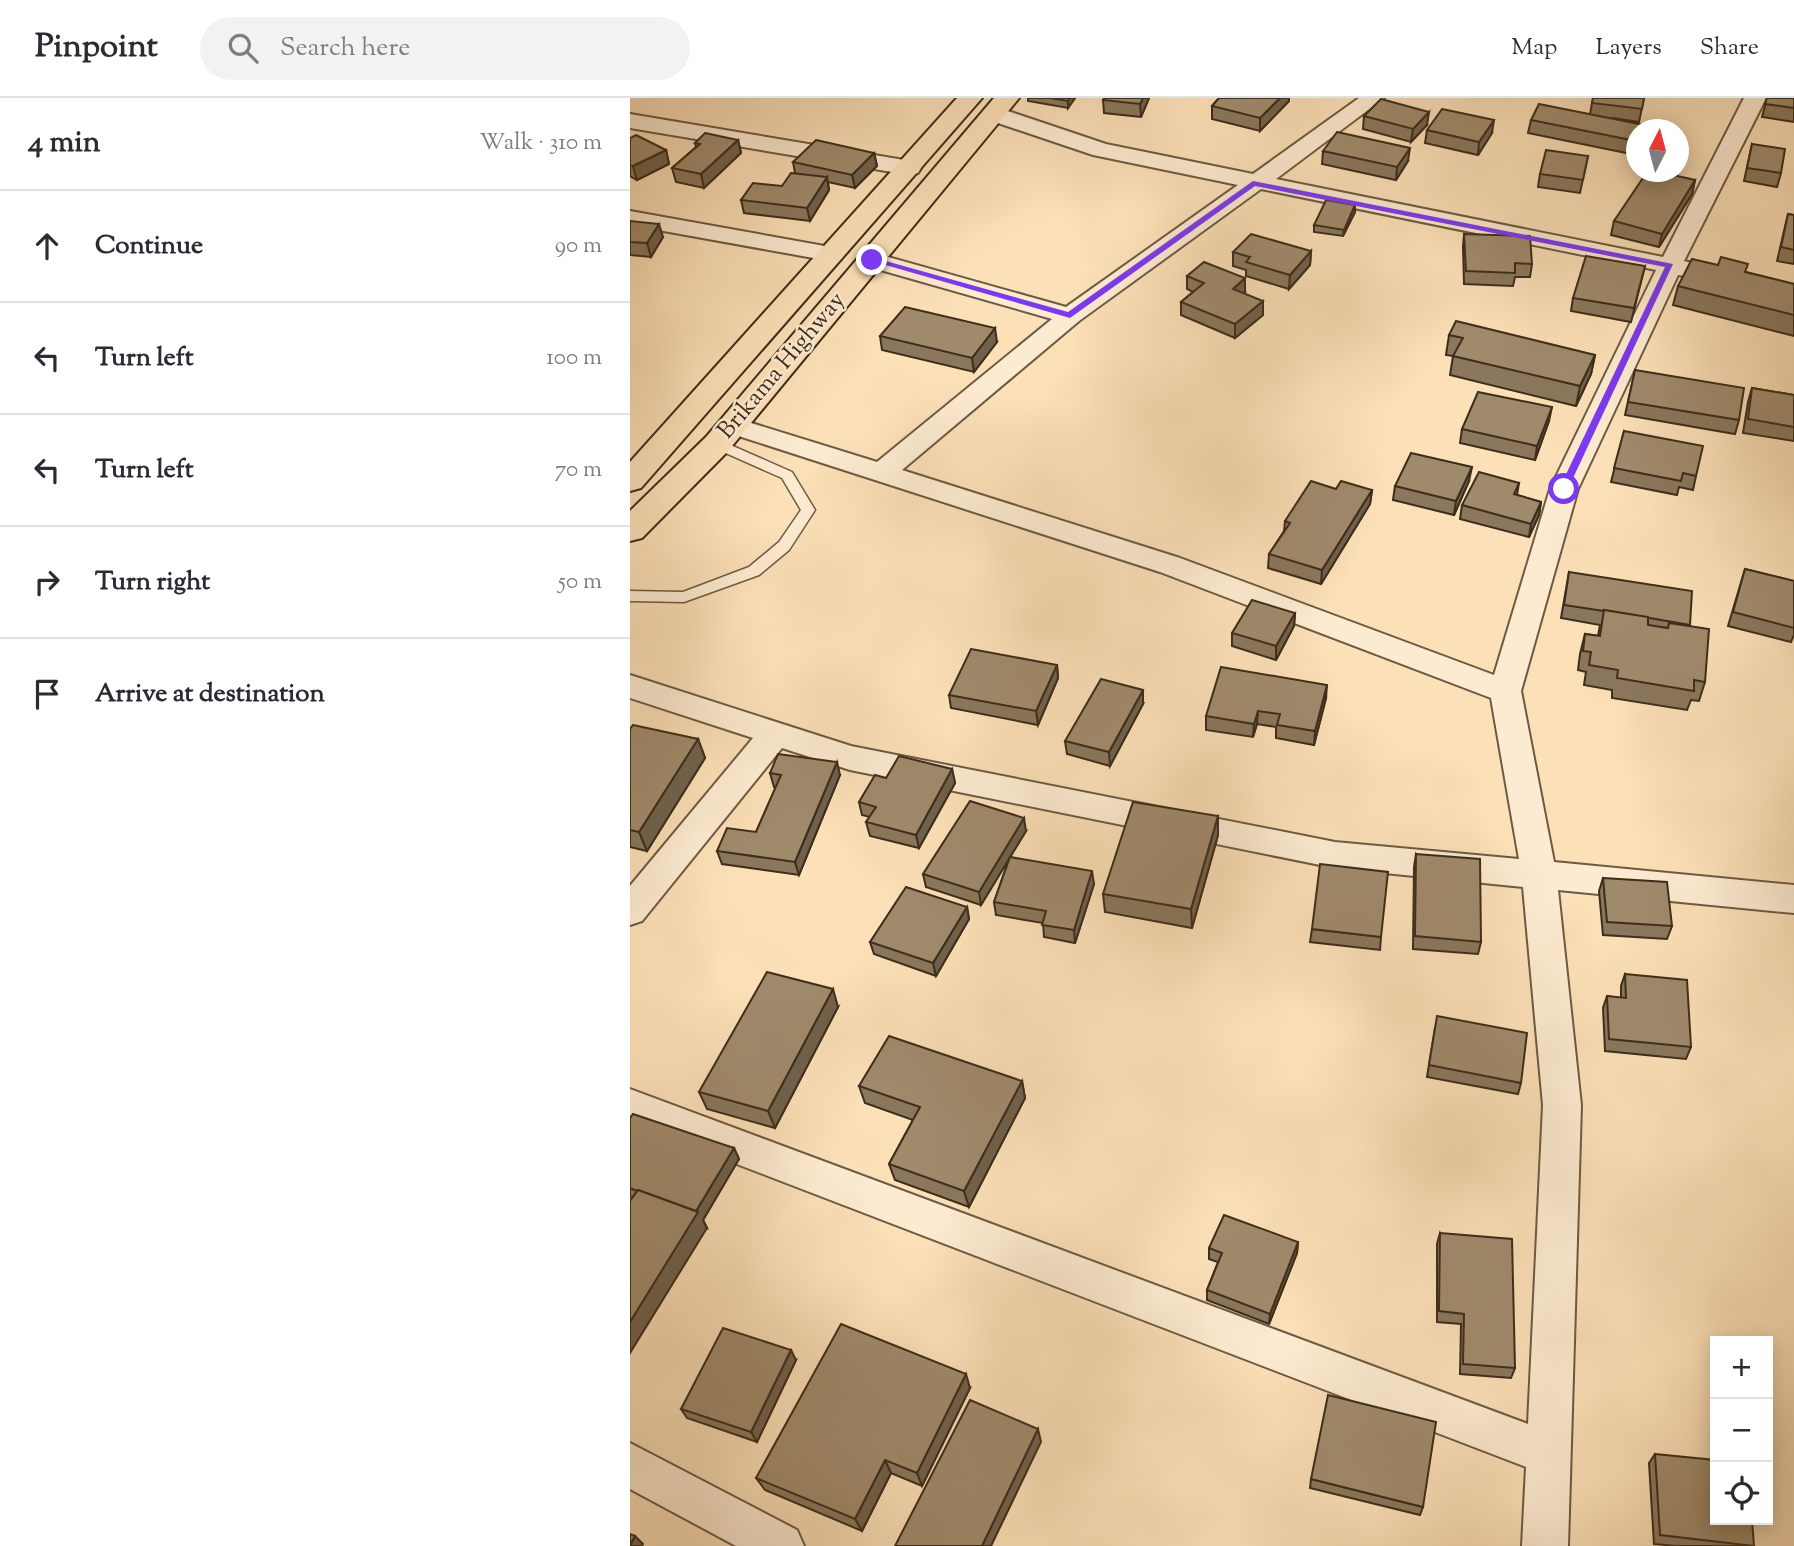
<!DOCTYPE html>
<html lang="en">
<head>
<meta charset="utf-8">
<style>
  body { margin:0; font-family:"Sorts Mill Goudy",serif; background:#f2f2f3; color:#2b2b33 }
  .controls { position:absolute; right:21px; bottom:21px; display:grid; overflow:hidden; border-radius:0px; box-shadow:0 4px 18px #0003 }
  .controls button { width:63px; height:63px; display:grid; place-items:center; padding:0; border:0; border-bottom:2px solid #e1e1e2; background:#fff; color:#2b2b33; font:35px sans-serif }
  .compass { position:absolute; left:996px; top:21px; width:63px; height:63px; border-radius:50%; background:#fff; box-shadow:0 4px 18px #0003; rotate:6deg }
  .stop { position:absolute; width:21px; height:21px; margin:-16px; border:5px solid #7c3aed; border-radius:50%; background:#fff }
  .stop.end { background:#7c3aed; border-color:#fff; box-shadow:0 2px 7px #0008 }
  .list { margin:0; padding:0; list-style:none }
  h2 { display:flex; justify-content:space-between; align-items:center; height:91px; margin:0; padding:0 28px; font-size:30px }
  h2 small { font-size:23px; font-weight:400; color:#7c7c81 }
  .list li { display:grid; grid-template-columns:46px 1fr auto; gap:21px; align-items:center; box-sizing:border-box; height:112px; padding:0 28px; border-top:2px solid #e1e1e2 }
  .list b { display:block; font-size:26px; white-space:nowrap }
  .list em { font-size:23px; font-style:normal; color:#7c7c81 }
  .icon { flex:none; width:38px; height:38px; fill:none; stroke:currentColor; stroke-width:2; stroke-linecap:round; stroke-linejoin:round }
  .map { position:relative; flex:none; width:1164px; height:1448px; overflow:hidden }
  header { display:flex; align-items:center; gap:42px; box-sizing:border-box; height:98px; padding:0 35px; background:#fff; border-bottom:2px solid #e1e1e2 }
  header strong { font-size:33px }
  nav { display:flex; gap:38px; margin-inline-start:auto; font-size:24px }
  .search { width:490px; height:63px; background:#f2f2f3; display:flex; align-items:center; gap:18px; box-sizing:border-box; padding:0 24px; border-radius:38px; color:#7c7c81; font-size:26px }
  main { display:flex }
  aside { flex:1; background:#fff }
  .map>svg:first-child { display:block }
  .lines { fill:none; stroke-linecap:round; stroke-linejoin:round }
  .service-casing { stroke:#6d5a42; stroke-width:3 }
  .minor-casing { stroke:#6d5a42; stroke-width:4 }
  .trunk-casing { stroke:#3d2d1a; stroke-width:4 }
  .service { fill:#fdebd1; fill-rule:evenodd }
  .minor { fill:#fdebd1; fill-rule:evenodd }
  .trunk { fill:#fce0b8; fill-rule:evenodd }
  .wall { fill:#8a775d; stroke:#3d2d1a; stroke-width:2 }
  .shaded-wall { fill:#70614c; stroke:#3d2d1a; stroke-width:2 }
  .building { fill:#a08a6c; stroke:#3d2d1a; stroke-width:2 }
  .route { fill:#7c3aed }
  .labels { text-anchor:middle; dominant-baseline:central; stroke-width:5; stroke-linejoin:round; paint-order:stroke }
  .far-street-label { font-size:24px; fill:#3d2d1a; stroke:#fdebd1 }
</style>
</head>
<body>
<header>
<strong>Pinpoint</strong>
<div class="search"><svg class="icon" aria-label="search" viewBox="0 0 24 24"><circle cx="10" cy="10" r="6"/><path d="M15 15l6 6"/></svg>Search here</div>
<nav><a>Map</a><a>Layers</a><a>Share</a></nav>
</header>
<main>
<aside>
<h2>4 min<small>Walk · 310 m</small></h2>
<ul class="list">
<li><svg class="icon" aria-label="ahead" viewBox="0 0 24 24"><path d="M12 20V5M6 11l6-6 6 6"/></svg><div><b>Continue</b></div><em>90 m</em></li>
<li><svg class="icon" aria-label="left" viewBox="0 0 24 24"><path d="M17 20v-9H6M10 6l-5 5 5 5"/></svg><div><b>Turn left</b></div><em>100 m</em></li>
<li><svg class="icon" aria-label="left" viewBox="0 0 24 24"><path d="M17 20v-9H6M10 6l-5 5 5 5"/></svg><div><b>Turn left</b></div><em>70 m</em></li>
<li><svg class="icon" aria-label="right" viewBox="0 0 24 24"><path d="M7 20v-9h11M14 6l5 5-5 5"/></svg><div><b>Turn right</b></div><em>50 m</em></li>
<li><svg class="icon" aria-label="arrive" viewBox="0 0 24 24"><path d="M6 21V4h12l-3 4 3 4H6"/></svg><div><b>Arrive at destination</b></div></li>
</ul>
</aside>
<div class="map">
<svg width="1164" height="1448" viewBox="0 0 1164 1448">
  <rect width="100%" height="100%" fill="#fce0b8"/>
  <filter id="stains"><feTurbulence type="fractalNoise" baseFrequency=".00286" numOctaves="4"/><feColorMatrix values="0 0 0 0 .2 0 0 0 0 .09 0 0 0 0 .02 0 0 0 .5 -.17"/></filter>
  <radialGradient id="worn" r=".72"><stop offset=".6" stop-color="#630" stop-opacity="0"/><stop offset="1" stop-color="#630" stop-opacity=".3"/></radialGradient>
  <g class="lines">
    <g class="service-casing">
      <path id="service" d="M87,341l75,33 23,38 -26,40 -30,25 -75,27 -54,-1v-10l53,1 66,-25 30,-25 22,-32 -19,-32 -70,-31 -2,-3z"/>
    </g>
    <g class="minor-casing">
      <g id="minor">
        <path d="M729,0h25l-108,81 387,78 81,-159h22l-82,163 16,4 3,5 -3,5 -9,2 -13,-2 -100,214 -57,202 33,171 240,23v28l-236,-23 23,215 -13,441h-46l4,-79 -896,-344v-34l898,335 15,-319 -20,-218 -188,-19 -485,-98 -68,-22 -140,173 -12,4v-39l123,-148 -123,-40v-23l221,71 484,96 184,17 -28,-161 -331,-126 -437,-141 -4,-6 4,-6 9,-2 145,45 175,-143 -189,-54 -3,-5 3,-5 9,-2 9,2 185,52 172,-122 -145,-30 -107,-36 -3,-5 3,-5h16l104,35 147,30zM631,91l395,81 -106,219 -56,186 -314,-117 -278,-88 177,-149z"/>
        <path d="M0,16l280,47 8,2 3,5 -3,5 -8,2 -280,-47z"/>
        <path d="M0,113l200,36 8,2 4,5 -4,5 -8,2 -200,-36z"/>
        <path d="M0,1345l167,87 7,16h-68l-106,-57z"/>
      </g>
    </g>
    <g class="trunk-casing">
      <g id="trunk">
        <path d="M327,0h25l-341,390 -11,3v-29z"/>
        <path d="M364,0h25l-291,353 -86,87 -12,3v-30l76,-74z"/>
      </g>
    </g>
    <use href="#service" class="service"/>
    <use href="#minor" class="minor"/>
    <use href="#trunk" class="trunk"/>
  </g>
  <g class="wall">
    <path d="M398,0h47l-7,10 -40,-7z"/>
    <path d="M519,0l-8,19 -37,-4 -1,-13z"/>
    <path d="M589,0h70v3l-29,30 -48,-12v-13z"/>
    <path d="M963,0h51l-5,24 -27,-4 37,8 -1,4h-12v25l-108,-22 3,-13 59,-6z"/>
    <path d="M1137,0h27v24l-32,-5z"/>
    <path d="M734,18l63,9 -16,17 -48,-13z"/>
    <path d="M797,32l65,3 -14,22 -53,-12z"/>
    <path d="M0,40l36,12 3,14 -32,16 -7,-4z"/>
    <path d="M108,42l3,13 -37,35 -28,-6 -4,-14 24,-21 -1,-4z"/>
    <path d="M1122,46l29,29 -4,14 -33,-6z"/>
    <path d="M693,53l85,10 -12,19 -74,-16z"/>
    <path d="M244,55l3,13 -22,22 -27,-6 1,8 -19,31 -66,-8 -3,-13 41,-14 13,-13 -2,-11z"/>
    <path d="M958,58l-8,37 -42,-6 2,-13z"/>
    <path d="M1065,82l-3,14 -33,53 -48,-12 3,-14z"/>
    <path d="M725,107v7l-12,24 -29,-4v-7z"/>
    <path d="M1158,116l6,1v49l-17,-3z"/>
    <path d="M0,123l33,16 -12,20 -21,-2z"/>
    <path d="M834,136l68,30 -2,13h-15l-2,9 -49,-2 -1,-37z"/>
    <path d="M681,153l-1,14 -21,24 -43,-13v-6l-13,-4v-14z"/>
    <path d="M1015,168l-14,56 -60,-11 2,-13z"/>
    <path d="M1116,174l48,12v52l-121,-31 5,-19z"/>
    <path d="M557,178l58,16 -1,1 19,22 -28,23 -54,-23v-13l12,-10 -6,-3z"/>
    <path d="M819,237l146,20 -4,19 -15,32 -126,-31 3,-19 -7,-1z"/>
    <path d="M250,238l117,6 -23,30 -92,-22z"/>
    <path d="M1005,272l104,50 -4,14 -110,-19z"/>
    <path d="M1122,290l42,7v46l-51,-8 5,-31z"/>
    <path d="M919,323l-14,39 -75,-17 2,-14z"/>
    <path d="M994,333l72,45 -3,14 -14,-3 -2,8 -66,-13z"/>
    <path d="M839,383l-15,34 -61,-15 2,-14z"/>
    <path d="M889,385l-2,12 24,7 -2,13 -10,22 -69,-18 2,-14z"/>
    <path d="M706,391l36,1 -2,14 -49,80 -53,-16 1,-14 15,-23 1,-10z"/>
    <path d="M1115,471l49,12v54l-3,7 -63,-16z"/>
    <path d="M939,474l121,53 15,57 -6,19 -8,-1 -4,10 -75,-12v-8l-28,-5 2,-13 -8,-2 2,-16 5,-20 13,2 2,-11 -39,-7z"/>
    <path d="M665,515l-1,13 -18,34 -44,-14v-13z"/>
    <path d="M427,567l1,13 -20,47 -87,-17 -2,-13z"/>
    <path d="M696,600l-12,47 -38,-7v-11l-19,-3 -4,13 -47,-7v-14z"/>
    <path d="M513,606l-33,62 -43,-12 -2,-13z"/>
    <path d="M0,631l68,10 7,19 -58,93 -17,-4z"/>
    <path d="M322,671l3,14 -36,65 -49,-12 -4,-14 4,-5 -8,-2 -3,-13 27,-24z"/>
    <path d="M140,675l70,2 -41,100 -77,-11 -5,-13 39,-19 20,-45h-2z"/>
    <path d="M588,718v19l-26,93 -87,-16 -2,-18z"/>
    <path d="M396,733l-16,26 84,27 -19,59 -31,-6 -1,-14 -47,-8 -2,-13 15,-43 -28,46 -55,-18 -3,-13z"/>
    <path d="M786,756l65,88 -3,12 -65,-5 1,-82z"/>
    <path d="M973,780l69,48 -5,13 -64,-4 -4,-44z"/>
    <path d="M337,809l2,12 -33,57 -62,-22 -4,-12z"/>
    <path d="M682,831l69,8 -1,13 -70,-8z"/>
    <path d="M995,876l66,73 -5,12 -81,-8 -2,-43 4,-12 14,2v-12z"/>
    <path d="M208,909l-63,121 -68,-19 -8,-17z"/>
    <path d="M805,930l86,55 -3,11 -91,-17z"/>
    <path d="M392,983l3,17 -56,109 -74,-27 -6,-16 24,-44 -48,-17 -6,-17z"/>
    <path d="M0,1020l104,30 5,11 -36,61 4,8 -77,-31z"/>
    <path d="M810,1135l75,135 -4,10 -51,-4 1,-50 -24,-2v-78z"/>
    <path d="M668,1144l-1,11 -28,71 -62,-24v-10l11,-28 -9,-3v-11z"/>
    <path d="M166,1262l-39,82 -70,-24 -6,-9z"/>
    <path d="M340,1290l-48,98 -31,-13 -29,58 -97,-41 -9,-12z"/>
    <path d="M1025,1356l99,92h-78l-22,-2 -5,-81z"/>
    <path d="M681,1381l112,28 -3,8 -110,-27z"/>
  </g>
  <g class="shaded-wall">
    <path d="M440,0h5l-7,10v-7z"/>
    <path d="M513,0h6l-8,19 -1,-13z"/>
    <path d="M650,0h9v3l-29,30v-13z"/>
    <path d="M799,14l-2,13 -16,17 2,-13z"/>
    <path d="M864,22l-2,13 -14,22 1,-13z"/>
    <path d="M108,42l3,13 -37,35 -3,-14z"/>
    <path d="M780,50l-2,13 -12,19 1,-13z"/>
    <path d="M36,52l3,14 -32,16 -4,-14z"/>
    <path d="M244,55l3,13 -22,22 -3,-13z"/>
    <path d="M197,79l2,13 -19,31 -3,-13z"/>
    <path d="M1065,82l-3,14 -33,53 3,-13z"/>
    <path d="M725,107v7l-12,24 1,-6z"/>
    <path d="M29,126l4,13 -12,20 -4,-14z"/>
    <path d="M681,153l-1,14 -21,24 1,-14z"/>
    <path d="M615,180v14l-12,10v-13z"/>
    <path d="M633,203v14l-28,23v-14z"/>
    <path d="M365,230l2,14 -23,30 -2,-14z"/>
    <path d="M965,257l-4,19 -15,32 4,-20z"/>
    <path d="M922,309l-3,14 -14,39 2,-14z"/>
    <path d="M842,369l-3,14 -15,34 2,-14z"/>
    <path d="M742,392l-2,14 -49,80 1,-14z"/>
    <path d="M911,404l-2,13 -10,22 2,-13z"/>
    <path d="M665,515l-1,13 -18,34v-14z"/>
    <path d="M427,567l1,13 -20,47 -2,-14z"/>
    <path d="M697,587l-1,13 -12,47 1,-14z"/>
    <path d="M513,592v14l-33,62 -1,-14z"/>
    <path d="M628,613l-1,13 -4,13 1,-13z"/>
    <path d="M68,641l7,19 -58,93 -8,-19z"/>
    <path d="M207,664l3,13 -41,100 -4,-13z"/>
    <path d="M322,671l3,14 -36,65 -3,-13z"/>
    <path d="M588,718v19l-26,93 -1,-19z"/>
    <path d="M394,720l2,13 -45,74 -2,-13z"/>
    <path d="M462,773l2,13 -19,59 -1,-13z"/>
    <path d="M337,809l2,12 -33,57 -3,-13z"/>
    <path d="M203,891l5,18 -63,121 -7,-17z"/>
    <path d="M392,983l3,17 -56,109 -5,-16z"/>
    <path d="M104,1050l5,11 -36,61 4,8 -77,125v-31z"/>
    <path d="M668,1144l-1,11 -28,71 1,-10z"/>
    <path d="M161,1252l5,10 -39,82 -6,-10z"/>
    <path d="M336,1276l4,14 -48,98 -5,-13z"/>
    <path d="M408,1331l3,13 -50,104h-9z"/>
    <path d="M255,1362l6,13 -29,58 -7,-12z"/>
    <path d="M5,1438l8,8 -1,2h-12z"/>
  </g>
  <g class="building">
    <path d="M420,0h20l-2,3z"/>
    <path d="M474,0h39l-3,6 -37,-4z"/>
    <path d="M589,0h61l-20,20 -48,-12z"/>
    <path d="M963,0h51l-2,11 -50,-6z"/>
    <path d="M1137,0h27v10l-29,-4z"/>
    <path d="M751,1l48,13 -16,17 -49,-13z"/>
    <path d="M909,6l110,22 -2,4h-11v11l-105,-21z"/>
    <path d="M812,11l52,11 -15,22 -52,-12z"/>
    <path d="M707,34l73,16 -13,19 -74,-16z"/>
    <path d="M75,35l33,7 -37,34 -29,-6 28,-24 -5,-1z"/>
    <path d="M6,37l30,15 -33,16 -3,-1v-27z"/>
    <path d="M186,42l58,13 -22,22 -59,-13z"/>
    <path d="M1122,46l33,5 -4,24 -34,-5z"/>
    <path d="M916,52l42,6 -5,24 -43,-6z"/>
    <path d="M1017,74h13l35,8 -33,54 -48,-13z"/>
    <path d="M161,75l36,4 -20,31 -66,-8 12,-17 29,3z"/>
    <path d="M696,102l29,5 -11,25 -30,-5z"/>
    <path d="M1158,116l6,1v35l-13,-3z"/>
    <path d="M0,123l29,3 -12,19 -17,-1z"/>
    <path d="M621,136l60,17 -21,24 -44,-13 4,-5 -17,-5z"/>
    <path d="M834,136l66,2 2,28 -17,-1v10l-49,-2z"/>
    <path d="M956,158l59,10 -11,42 -61,-10z"/>
    <path d="M1091,159l27,7 -3,8 49,12v31l-116,-29 14,-27 26,6z"/>
    <path d="M574,164l41,16 -12,11 30,12 -28,23 -54,-22 23,-19 -17,-7z"/>
    <path d="M275,209l90,21 -23,30 -92,-22z"/>
    <path d="M826,223l139,34 -15,31 -127,-30 10,-18 -14,-3z"/>
    <path d="M1005,272l109,18 -5,32 -111,-18z"/>
    <path d="M1122,290l42,7v32l-46,-8z"/>
    <path d="M848,294l74,15 -15,39 -75,-17z"/>
    <path d="M994,333l79,15 -7,30 -13,-3 -2,8 -67,-13z"/>
    <path d="M781,355l61,14 -16,34 -61,-15z"/>
    <path d="M849,374l40,11 -5,11 27,8 -10,22 -69,-19z"/>
    <path d="M681,383l25,8 5,-8 31,9 -50,80 -53,-16 21,-31 -5,-2z"/>
    <path d="M1115,471l49,12v47l-61,-16z"/>
    <path d="M939,474l123,19 -2,34 -86,-15v1l-40,-6z"/>
    <path d="M622,502l43,13 -19,33 -44,-13z"/>
    <path d="M974,512l44,7v8l20,3 1,-5 40,6 -4,53 -11,-2v11l-77,-13 1,-8 -29,-5 2,-13 -8,-1 2,-17 15,2z"/>
    <path d="M341,551l86,16 -21,46 -87,-16z"/>
    <path d="M591,569l106,18 -12,46 -38,-6 3,-11 -22,-3 -4,13 -48,-8z"/>
    <path d="M471,581l42,11 -34,62 -44,-11z"/>
    <path d="M3,627l65,14 -59,93 -9,-2v-101z"/>
    <path d="M148,656l59,8 -42,100 -78,-11 10,-23 29,4 25,-57 -11,-2z"/>
    <path d="M269,658l53,13 -36,66 -50,-13 10,-15 -17,-5 16,-27 11,3z"/>
    <path d="M340,703l54,17 -45,74 -56,-18z"/>
    <path d="M503,704l85,14 -27,93 -88,-15z"/>
    <path d="M786,756l64,5 1,83 -66,-6z"/>
    <path d="M380,759l82,14 -18,59 -32,-5 4,-14 -52,-9z"/>
    <path d="M690,766l68,8 -7,65 -69,-8z"/>
    <path d="M973,780l64,4 5,44 -65,-4z"/>
    <path d="M276,789l61,20 -34,56 -63,-21z"/>
    <path d="M137,874l66,17 -65,122 -69,-19z"/>
    <path d="M995,876l62,6 4,67 -82,-8 -2,-43 19,2z"/>
    <path d="M807,918l90,17 -6,50 -92,-18z"/>
    <path d="M259,938l133,45 -58,110 -75,-27 31,-57 -61,-21z"/>
    <path d="M3,1016l101,34 -38,63 -58,-21 -1,1 -7,-3v-70z"/>
    <path d="M8,1092l60,22 -68,110v-121z"/>
    <path d="M594,1117l74,27 -28,72 -63,-24 15,-37 -13,-5z"/>
    <path d="M810,1135l72,6 3,129 -52,-4 1,-50 -25,-3z"/>
    <path d="M211,1226l125,50 -49,99 -32,-13 -30,59 -99,-41z"/>
    <path d="M93,1230l68,22 -40,82 -70,-23z"/>
    <path d="M698,1297l108,27 -13,85 -112,-28z"/>
    <path d="M340,1302l68,29 -56,117h-87z"/>
    <path d="M1025,1356l60,6v60h37l2,26 -94,-11z"/>
    <path d="M0,1436l5,2 -5,9z"/>
  </g>
  <path class="route" d="M623,83l420,83 -106,227 -8,-2 106,-222 -410,-81 -185,132 -202,-58 7,-2 193,54z"/>
  <g class="labels">
    <g class="far-street-label">
      <text transform="translate(152 268) rotate(-50)">Brikama Highway</text>
    </g>
  </g>
  <rect width="100%" height="100%" filter="url(#stains)"/>
  <rect width="100%" height="100%" fill="url(#worn)"/>
</svg>
<div class="controls">
<button>+</button>
<button>−</button>
<button><svg class="icon" aria-label="locate" viewBox="0 0 24 24"><circle cx="12" cy="12" r="6"/><path d="M12 2v4M12 18v4M2 12h4M18 12h4"/></svg></button>
</div>
<svg class="compass" viewBox="-18 -18 36 36"><path d="M0-13l5 13h-10z" fill="#e53935"/><path d="M0 13l5-13h-10z" fill="#7c7c81"/></svg>
<div class="stop" style="left:934px;top:391px"></div>
<div class="stop end" style="left:242px;top:162px"></div>
</div>
</main>
</body>
</html>
